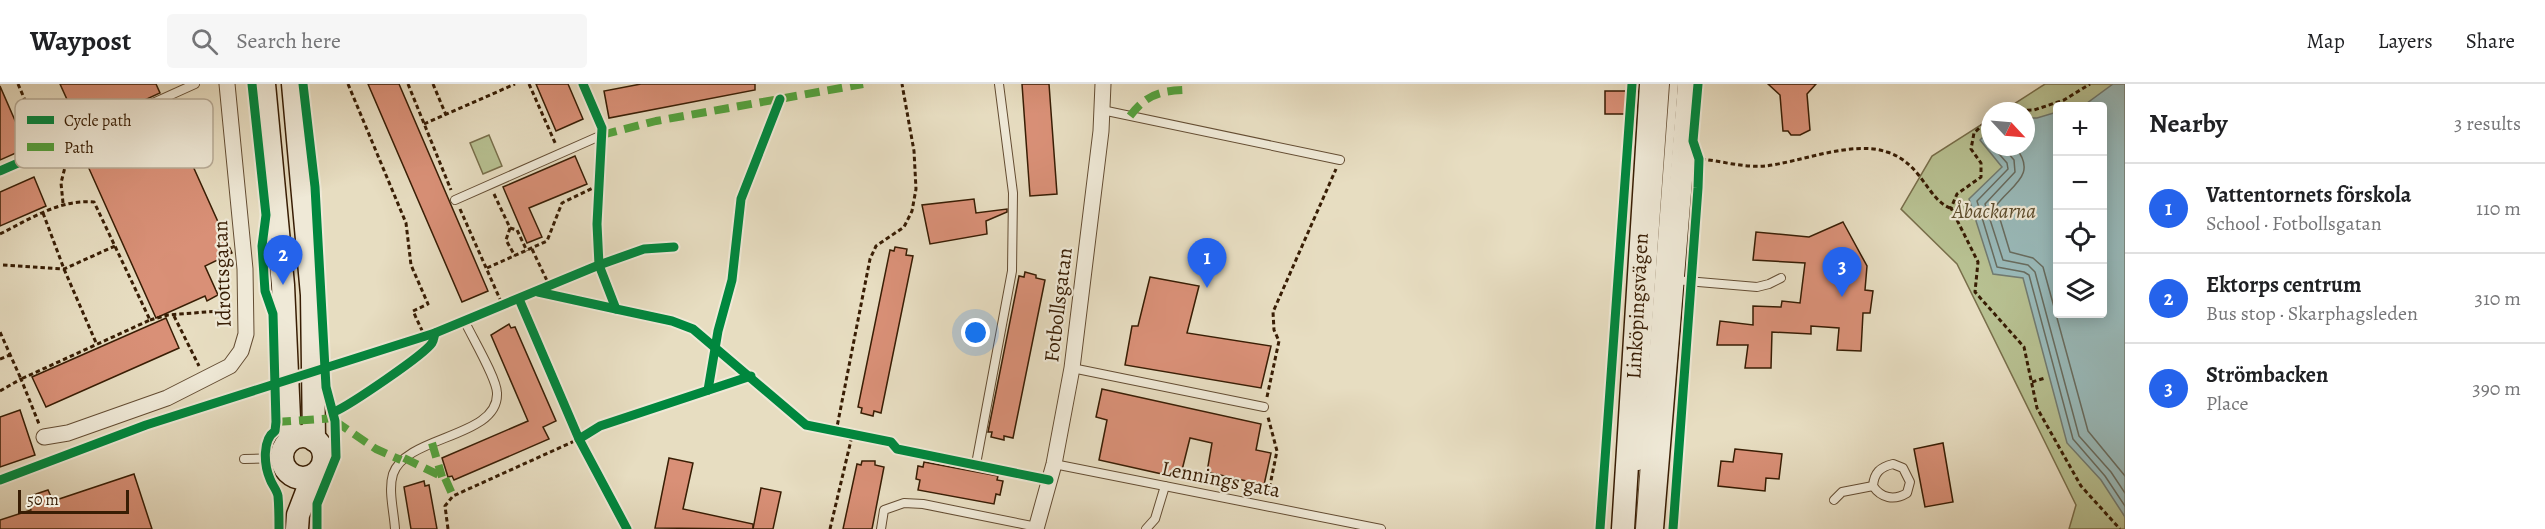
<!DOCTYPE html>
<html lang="en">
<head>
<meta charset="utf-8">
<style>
  body { margin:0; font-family:Alegreya,serif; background:#f6f6f6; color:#202124 }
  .controls { position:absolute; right:18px; top:18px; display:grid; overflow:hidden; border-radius:6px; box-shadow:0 3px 15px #0003 }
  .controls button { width:54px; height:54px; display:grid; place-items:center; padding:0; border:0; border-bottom:2px solid #e0e0e0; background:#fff; color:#202124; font:30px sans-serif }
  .compass { position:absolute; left:1981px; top:18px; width:54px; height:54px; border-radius:50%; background:#fff; box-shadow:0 3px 15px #0003; rotate:116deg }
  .scale { position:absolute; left:18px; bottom:15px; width:111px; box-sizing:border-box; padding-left:6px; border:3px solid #381d04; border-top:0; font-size:16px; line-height:21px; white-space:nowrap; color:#381d04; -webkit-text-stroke:4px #efe9d7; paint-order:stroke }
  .you { position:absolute; left:976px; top:249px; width:21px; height:21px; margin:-15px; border:4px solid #fff; border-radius:50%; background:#1a73e8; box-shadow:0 0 0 9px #1a73e833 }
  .badge { display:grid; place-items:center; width:39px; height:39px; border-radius:50%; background:#2563eb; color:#fff; font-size:20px; font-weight:700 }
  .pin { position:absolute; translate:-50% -50px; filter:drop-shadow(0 2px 3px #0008) }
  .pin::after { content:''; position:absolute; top:32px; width:21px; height:18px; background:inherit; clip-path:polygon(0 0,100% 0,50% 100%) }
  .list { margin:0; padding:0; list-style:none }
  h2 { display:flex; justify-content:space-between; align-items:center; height:78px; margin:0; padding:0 24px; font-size:26px }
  h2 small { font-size:20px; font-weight:400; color:#757577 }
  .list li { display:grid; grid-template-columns:39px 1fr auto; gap:18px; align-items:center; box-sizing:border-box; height:90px; padding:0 24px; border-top:2px solid #e0e0e0 }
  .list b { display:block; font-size:22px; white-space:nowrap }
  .list p { margin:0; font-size:20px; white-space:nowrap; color:#757577 }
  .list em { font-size:20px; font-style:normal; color:#757577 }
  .icon { flex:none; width:33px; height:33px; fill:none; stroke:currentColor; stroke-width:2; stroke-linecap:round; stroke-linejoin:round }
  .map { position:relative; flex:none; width:2125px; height:445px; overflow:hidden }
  header { display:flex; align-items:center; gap:36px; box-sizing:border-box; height:84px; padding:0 30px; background:#fff; border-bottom:2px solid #e0e0e0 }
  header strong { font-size:28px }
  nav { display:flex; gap:33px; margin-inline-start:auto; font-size:21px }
  .search { width:420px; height:54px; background:#f6f6f6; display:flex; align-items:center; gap:15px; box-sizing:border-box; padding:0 21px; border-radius:6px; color:#757577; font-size:22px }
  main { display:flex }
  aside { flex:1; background:#fff }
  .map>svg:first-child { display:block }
  .green { fill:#b7c091; stroke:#786e4a; stroke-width:1.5; fill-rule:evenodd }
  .water { fill:#99baba; stroke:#727b71; stroke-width:1.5 }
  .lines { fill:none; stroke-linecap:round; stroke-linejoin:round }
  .shore { stroke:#686c5f; stroke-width:1.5 }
  .building { fill:#d99077; stroke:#381d04; stroke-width:1.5 }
  .lane-casing { stroke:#644d33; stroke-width:10 }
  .street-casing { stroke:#644d33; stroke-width:17 }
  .secondary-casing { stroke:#381d04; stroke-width:25 }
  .path { stroke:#381d04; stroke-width:3; stroke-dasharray:4.5 3; stroke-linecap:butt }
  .lane { stroke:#efe9d7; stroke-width:8 }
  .street { stroke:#efe9d7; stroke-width:15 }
  .secondary { stroke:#efe9d7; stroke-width:22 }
  .quiet { stroke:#53a23d; stroke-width:8; stroke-dasharray:15 8; stroke-linecap:butt }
  .cycleway-casing { stroke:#efe9d7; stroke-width:13 }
  .cycleway { stroke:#00873e; stroke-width:9 }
  .labels { text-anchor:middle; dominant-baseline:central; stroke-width:4.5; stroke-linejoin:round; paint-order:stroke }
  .park-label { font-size:21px; font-style:italic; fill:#5e4e2e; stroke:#efe9d7 }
  .street-label { font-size:21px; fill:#381d04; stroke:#efe9d7 }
  .key { fill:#efe9d7; stroke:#b8ac98; stroke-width:1.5 }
  .key-label { font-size:16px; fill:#381d04 }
</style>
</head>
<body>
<header>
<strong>Waypost</strong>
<div class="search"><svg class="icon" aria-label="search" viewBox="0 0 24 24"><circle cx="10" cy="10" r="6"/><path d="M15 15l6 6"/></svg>Search here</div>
<nav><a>Map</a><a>Layers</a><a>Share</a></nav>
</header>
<main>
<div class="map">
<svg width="2125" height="445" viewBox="0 0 2125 445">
  <rect width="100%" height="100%" fill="#e7ddc1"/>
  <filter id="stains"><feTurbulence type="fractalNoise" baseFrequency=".00333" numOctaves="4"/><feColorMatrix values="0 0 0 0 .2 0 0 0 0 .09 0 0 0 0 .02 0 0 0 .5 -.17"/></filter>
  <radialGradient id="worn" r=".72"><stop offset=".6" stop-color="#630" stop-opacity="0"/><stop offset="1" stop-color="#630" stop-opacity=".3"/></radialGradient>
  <g class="green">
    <path d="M2045,0h80v445h-56l7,-24 -119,-241 -56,-55 31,-53 58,-37v28h36v-36h-23zM2058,22h44v208h-44z"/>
    <path d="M489,51l13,31 -19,8 -13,-31z"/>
  </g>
  <path class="water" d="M2113,0h12v433l-24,-37 -34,-37 -44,-165 -30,-4 -24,-75 33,-32 -22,-27 10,-10v17h36v-29h11l20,-6 1,202h44v-208h-26l11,-3z"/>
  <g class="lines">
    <g class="shore">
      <path d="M1993,63l14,16 1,6 -31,32 20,66 27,5 5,3 44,164 32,37 20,30"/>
      <path d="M2003,63l11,13 1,12 -30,32 18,56 25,5 7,7 44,164 32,36 14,21"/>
      <path d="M2015,63c24,28 -5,39 -19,59l14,46 23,6 10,9 45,164 37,45"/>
    </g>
  </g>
  <g class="building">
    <path d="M60,0h96l4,9 -37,17 -2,-3 -42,19z"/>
    <path d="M368,0h31l89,207 -26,11z"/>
    <path d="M536,0h32l15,35 -27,12z"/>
    <path d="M641,0h114v6l-146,28 -5,-27z"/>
    <path d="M1022,0h27l8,110 -27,2z"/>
    <path d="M1768,0h48l-9,10 3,36 -10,5h-9l-3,-4h-5l-3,-36z"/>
    <path d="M0,2l27,62 -27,12z"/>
    <rect x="1605" y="7" width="22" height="23"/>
    <path d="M165,20l67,149 -27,13 13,29 -11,6 -2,-5 -49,22 -74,-165 50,-22 -4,-10z"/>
    <path d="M575,72l12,28 -58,24 13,29 -15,6 -24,-56z"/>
    <path d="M34,93l12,29 -46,20v-34z"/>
    <path d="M974,115l2,14 31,-4v3l-21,9 1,13 -57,10 -8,-39z"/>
    <path d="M1843,138l24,44 -2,24 8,1 -3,22h-7l-2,38 -24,-1 2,-22 -28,-2v8l-39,-2 -1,36h-26l3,-23h-31l3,-24 33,4v-19l28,1 1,-6 18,2 5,-40 -52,-3 3,-28 53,5z"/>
    <path d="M895,163l12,2 -1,6 7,1 -32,157 -7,-2 -1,5 -12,-3 1,-5 -4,-1 32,-157 4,1z"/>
    <path d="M1025,188l11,3v3l9,2 -32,158 -9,-2v4l-13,-3 1,-5h-4l31,-156 5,1z"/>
    <path d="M1150,193l49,9 -12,47 84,13 -10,42 -136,-23 7,-39h6z"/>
    <path d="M166,234l13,30 -133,59 -14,-30z"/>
    <path d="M509,240l2,4 4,-1 41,94 -13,6 6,12 -95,41 -2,-4 -4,1 -6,-19 86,-37 -37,-86z"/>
    <path d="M1102,305l159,35 -5,26 15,3 -7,32 -57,-13 5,-29 -22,-5 -10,40 -81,-18 8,-40 -11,-3z"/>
    <path d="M20,326l15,45 -35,12v-50z"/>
    <path d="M1943,359l10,59 -28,5 -11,-58z"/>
    <path d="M1735,365l47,5 -3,25 -13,-1 -1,13 -47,-5 3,-25 12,1z"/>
    <path d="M669,374l24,5 -10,46 70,15v5l-98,-1z"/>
    <path d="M862,377h13v4l9,2 -12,62h-29l14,-65 4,1z"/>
    <path d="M924,378l74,14 -1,4 6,1 -3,14 -4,-1 -2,10 -76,-14 2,-10 -4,-1 2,-13 5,1z"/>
    <path d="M134,390l18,55h-152v-9l31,-10 -4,-13 21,-7 5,11z"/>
    <path d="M424,397l1,5 4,-1 8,44h-26l-7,-42z"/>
    <path d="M761,404l20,4 -8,37h-20z"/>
  </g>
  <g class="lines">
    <g class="lane-casing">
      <g id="lane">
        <path d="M1102,26l238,50"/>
        <path d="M71,56l124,-56"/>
        <path d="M455,116l147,-65"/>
        <path d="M1675,196l82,7 12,-3 12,-6"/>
        <path d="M1072,284l192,39"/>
        <path d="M244,375l38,-1"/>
        <path d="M976,380l36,-193 1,-78 -14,-109"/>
        <path d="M1054,380l327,65"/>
        <path d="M1893,380l10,4 7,14 -3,11c-13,8 -26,5 -34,-7 1,-13 7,-19 20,-22z"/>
        <path d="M1638,382l27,-382"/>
        <path d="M1834,416l8,-8 31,-6"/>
        <path d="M395,445c-1,-17 -7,-39 -2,-55 13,-39 106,-36 104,-81 0,-14 -25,-56 -32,-71"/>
        <path d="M881,445l3,-19 20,-7 19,1 114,23"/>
        <path d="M1146,445l9,-10 10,-33"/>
        <path d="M1640,445l34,-445"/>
      </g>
    </g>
    <g class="street-casing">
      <g id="street">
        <path d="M44,353l24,-4 99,-35 63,-32 11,-15 5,-17 -1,-65 -18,-185"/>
        <path d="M1036,445l18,-65 18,-96 29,-237 2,-47"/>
      </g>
    </g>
    <g class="secondary-casing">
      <g id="secondary">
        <path d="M264,0l19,201 7,155"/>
        <path d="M293,0l19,211 2,145"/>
        <circle cx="303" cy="373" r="21"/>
        <path d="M297,445l1,-14 15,-39"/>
        <path d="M1623,445l28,-445"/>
        <path d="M1652,445l37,-445"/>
      </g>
    </g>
    <g class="path">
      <path d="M18,0l29,67"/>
      <path d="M348,0l58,139 5,42 17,39 -15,7 12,26"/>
      <path d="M408,0l43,106"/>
      <path d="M433,0l13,31"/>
      <path d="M529,0l27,61"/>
      <path d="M1997,27l37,-1 30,-10 26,-16"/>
      <path d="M1990,34l-16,15 -3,16 10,14v14l-24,17 -6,14 27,54 -3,30 49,55 13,61 44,78 39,43"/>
      <path d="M424,40l91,-40"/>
      <path d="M1701,75c20,2 44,9 64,7 36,-4 87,-26 122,-14 35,11 40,47 63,56"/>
      <path d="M494,110l16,34 -4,12 9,16"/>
      <path d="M63,119l-2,-20 8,-32"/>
      <path d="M460,125l43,97"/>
      <path d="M43,129l21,56 33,76"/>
      <path d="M510,144l7,2 10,21"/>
      <path d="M0,150c30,-15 60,-35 94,-32l56,118 -129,59 -21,-47"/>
      <path d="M532,165l18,38"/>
      <path d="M3,181l61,4 51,-23"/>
      <path d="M487,184l60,-27 15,-38 37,-18"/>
      <path d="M174,232l25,50"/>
      <path d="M150,236l18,-5 64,-5"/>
      <path d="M0,275l10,-4"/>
      <path d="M2032,298l13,-4"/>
      <path d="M0,307l21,-12 18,45"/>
      <path d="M1267,313l12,-56 -5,-11 -1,-18 63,-143"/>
      <path d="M836,348l34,-173 6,-13 28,-19 8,-16 4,-22 -2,-38 -12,-67"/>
      <path d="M1268,411l9,-44 -9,-34"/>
      <path d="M448,445l-3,-23 8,-10 126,-57"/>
      <path d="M830,445l22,-93"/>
      <path d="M1600,445l17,-223"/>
      <path d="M1673,445l4,-61"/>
    </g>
    <use href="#lane" class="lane"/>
    <use href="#street" class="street"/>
    <use href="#secondary" class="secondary"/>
    <g class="quiet">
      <path d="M1130,32c16,-21 29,-25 55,-26"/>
      <path d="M602,51l54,-14 207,-37"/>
      <path d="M335,337l41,28 25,11"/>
      <path d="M276,338l59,-4"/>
      <path d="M432,359l10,34"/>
      <path d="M404,374l41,20 8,18"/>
    </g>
    <g class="cycleway-casing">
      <g id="cycleway">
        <path d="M252,0l14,131 -4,31 3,45 8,23 3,108 -1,9c-13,9 -11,34 -5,48 2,6 7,11 8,17 1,11 1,22 1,33"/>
        <path d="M303,0l12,103 11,200 9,34 1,36 -19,47v25"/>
        <path d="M0,87l71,-31"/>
        <path d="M674,163l-30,2 -45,16 17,44 56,12 21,8 113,96 85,17 6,7 152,31"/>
        <path d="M538,208l78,17"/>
        <path d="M519,215l60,140 48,90"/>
        <path d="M708,306l10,-59 14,-51 9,-81 39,-100"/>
        <path d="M334,328c16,-7 90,-57 98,-69 2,-3 2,-7 3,-10"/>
        <path d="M579,355l21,-13 151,-50"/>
        <path d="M0,396l146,-55 289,-92 164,-68 -2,-41 5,-96 -19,-44"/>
        <path d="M1600,445l32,-445"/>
        <path d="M1673,445l25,-341 1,-29 -6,-18 5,-57"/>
      </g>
    </g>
    <use href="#cycleway" class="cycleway"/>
  </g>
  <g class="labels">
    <g class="park-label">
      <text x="1994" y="127">Åbackarna</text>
    </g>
    <g class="street-label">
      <text transform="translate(222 190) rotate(-92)">Idrottsgatan</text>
      <text transform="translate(1058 221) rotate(-83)">Fotbollsgatan</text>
      <text transform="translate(1637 222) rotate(-87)">Linköpingsvägen</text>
      <text transform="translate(1221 395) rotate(11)">Lennings gata</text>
    </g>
  </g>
  <rect x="15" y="15" width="198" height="69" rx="9" class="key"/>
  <rect x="27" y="32" width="27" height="8" fill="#00873e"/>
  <rect x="27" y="59" width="27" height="8" fill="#53a23d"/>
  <g class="key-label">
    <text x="64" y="42">Cycle path</text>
    <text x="64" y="69">Path</text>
  </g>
  <rect width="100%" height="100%" filter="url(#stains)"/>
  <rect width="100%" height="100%" fill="url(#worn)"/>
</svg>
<div class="controls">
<button>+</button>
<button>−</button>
<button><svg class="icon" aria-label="locate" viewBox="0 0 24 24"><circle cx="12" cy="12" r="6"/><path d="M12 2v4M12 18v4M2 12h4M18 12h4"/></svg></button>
<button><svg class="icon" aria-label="layers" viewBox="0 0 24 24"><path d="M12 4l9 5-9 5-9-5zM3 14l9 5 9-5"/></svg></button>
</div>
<svg class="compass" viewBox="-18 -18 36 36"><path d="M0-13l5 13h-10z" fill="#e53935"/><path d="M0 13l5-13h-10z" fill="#757577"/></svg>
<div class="scale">50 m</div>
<div class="you"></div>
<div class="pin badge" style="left:1207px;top:204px">1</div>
<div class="pin badge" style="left:283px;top:201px">2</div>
<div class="pin badge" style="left:1842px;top:213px">3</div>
</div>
<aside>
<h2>Nearby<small>3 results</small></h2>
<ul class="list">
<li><span class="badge">1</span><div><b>Vattentornets förskola</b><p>School · Fotbollsgatan</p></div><em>110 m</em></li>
<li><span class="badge">2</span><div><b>Ektorps centrum</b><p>Bus stop · Skarphagsleden</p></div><em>310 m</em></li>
<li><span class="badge">3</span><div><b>Strömbacken</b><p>Place</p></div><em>390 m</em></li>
</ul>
</aside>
</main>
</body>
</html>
